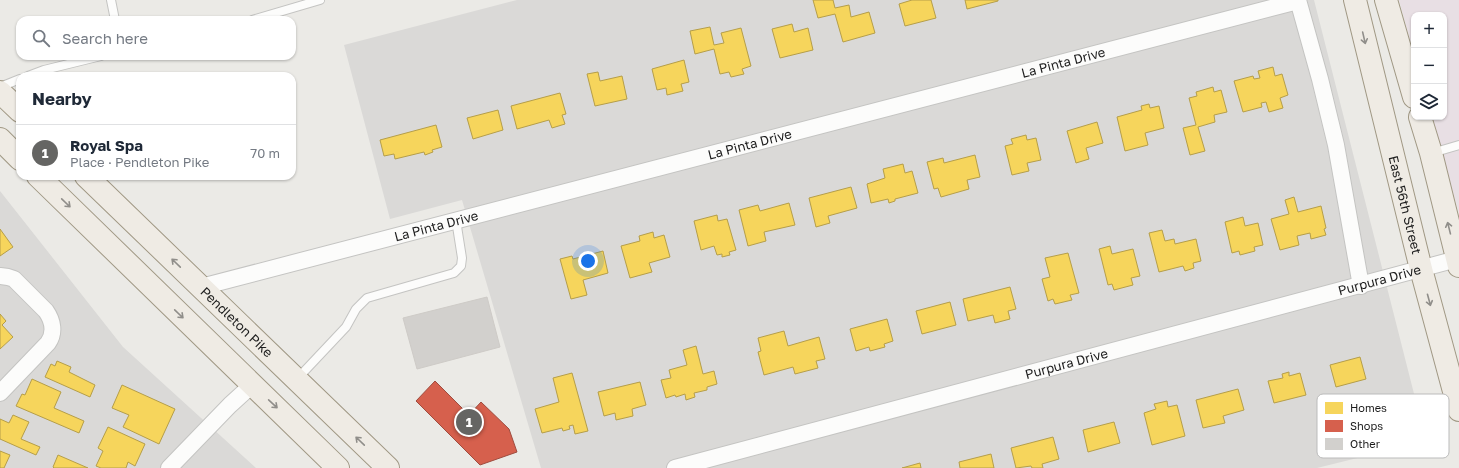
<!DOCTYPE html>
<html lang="en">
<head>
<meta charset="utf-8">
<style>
  body { margin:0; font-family:"Golos Text",sans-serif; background:#f6f6f7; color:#1f2937 }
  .controls { position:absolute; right:12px; top:12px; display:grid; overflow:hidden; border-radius:8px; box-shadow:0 1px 3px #0004 }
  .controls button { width:36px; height:36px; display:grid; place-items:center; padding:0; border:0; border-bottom:1px solid #e0e1e3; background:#fff; color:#1f2937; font:20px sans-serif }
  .you { position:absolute; left:588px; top:261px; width:14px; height:14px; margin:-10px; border:3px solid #fff; border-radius:50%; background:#1a73e8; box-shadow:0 0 0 6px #1a73e833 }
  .badge { display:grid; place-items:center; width:26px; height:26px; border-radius:50%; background:#656563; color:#fff; font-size:13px; font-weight:700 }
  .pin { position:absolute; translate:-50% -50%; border:2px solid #fff; box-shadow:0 1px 4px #0006 }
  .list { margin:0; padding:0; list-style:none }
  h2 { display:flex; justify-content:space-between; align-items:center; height:52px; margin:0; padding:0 16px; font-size:17px }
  h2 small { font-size:13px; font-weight:400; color:#747a83 }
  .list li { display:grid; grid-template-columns:26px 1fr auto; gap:12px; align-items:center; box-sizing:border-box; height:56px; padding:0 16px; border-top:1px solid #e0e1e3 }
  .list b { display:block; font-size:15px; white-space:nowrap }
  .list p { margin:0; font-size:13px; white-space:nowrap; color:#747a83 }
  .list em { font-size:13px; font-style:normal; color:#747a83 }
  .icon { flex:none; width:22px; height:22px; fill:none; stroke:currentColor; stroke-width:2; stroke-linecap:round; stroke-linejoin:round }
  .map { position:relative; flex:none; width:1459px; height:468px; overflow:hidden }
  .search { position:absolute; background:#fff; box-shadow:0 1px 3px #0004; left:16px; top:16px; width:280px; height:44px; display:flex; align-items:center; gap:10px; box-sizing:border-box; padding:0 14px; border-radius:12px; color:#747a83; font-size:15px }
  .panel { position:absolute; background:#fff; box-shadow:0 1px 3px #0004; left:16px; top:72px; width:280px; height:108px; border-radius:12px }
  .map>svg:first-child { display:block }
  .residential { fill:#dad9d7 }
  .industrial { fill:#e8dfe4 }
  .homes { fill:#f6d55c; stroke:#b59e49 }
  .shops { fill:#d6604d; stroke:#9e4c3f }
  .building { fill:#d2d0cd; stroke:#cecbc7 }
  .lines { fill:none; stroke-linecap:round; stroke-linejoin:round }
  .service-casing { stroke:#c4c4c2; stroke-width:10 }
  .minor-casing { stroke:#c4c4c2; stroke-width:18 }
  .primary-casing { stroke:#a09884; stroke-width:24 }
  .service { stroke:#fcfcfb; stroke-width:8 }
  .minor { stroke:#fcfcfb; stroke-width:16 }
  .primary { stroke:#efebe4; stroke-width:22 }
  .oneway { stroke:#908e8a }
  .labels { text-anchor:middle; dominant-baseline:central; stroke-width:4; stroke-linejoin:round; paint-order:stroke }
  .street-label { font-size:13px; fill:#1d1d1d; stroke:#fff }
  .key { fill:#fff; stroke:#bbb; stroke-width:1 }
  .key-label { font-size:11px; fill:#1d1d1d }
</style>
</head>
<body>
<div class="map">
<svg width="1459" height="468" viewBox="0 0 1459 468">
  <rect width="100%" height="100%" fill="#ebeae6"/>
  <g class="residential">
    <path d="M517,0h797l112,441 -109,27h-776l-79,-268 -72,19 -46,-174z"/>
    <path d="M0,191l123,156 133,121h-256z"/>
  </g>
  <path class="industrial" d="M1399,0h60v213l-27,-96h12v-102h-30v39z"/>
  <g class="homes">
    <path d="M813,0h20l2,8 14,-3 2,12 18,-5 6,21 -32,9 -8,-28 -17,4z"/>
    <path d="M912,0h19l5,18 -31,8 -6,-22z"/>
    <path d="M965,0h33v1l-31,8z"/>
    <path d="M792,24l2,8 14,-4 5,22 -33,8 -8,-29z"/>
    <path d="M710,27l4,18 10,-2 -3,-10 20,-5 10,38 -9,3 2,5 -13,3 -2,-5 -9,2 -6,-25 -19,5 -5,-23z"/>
    <path d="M684,60l5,22 -8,2 2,7 -16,4 -1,-7 -9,2 -5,-21z"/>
    <path d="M1273,67l2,9 7,-2 6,21 -8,3 3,10 -14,4 -3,-10 -5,1 1,4 -19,5 -9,-31 19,-5 1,3 6,-1 -2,-7z"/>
    <path d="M598,72l2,9 22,-5 5,23 -32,7 -8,-32z"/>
    <path d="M1213,87l1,5 7,-2 6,22 -13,3 1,7 -17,5 7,24 -15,4 -7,-27 13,-3 -7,-27 8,-2 -1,-4z"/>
    <path d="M560,93l6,21 -4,1 3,9 -13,4 -3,-8 -32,9 -6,-23z"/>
    <path d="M1149,104l1,4 9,-2 5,22 -19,5 3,12 -23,6 -8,-34 25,-7 -1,-4z"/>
    <path d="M498,110l5,20 -30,9 -6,-21z"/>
    <path d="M1097,122l6,21 -17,5 3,11 -13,4 -9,-32z"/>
    <path d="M436,125l6,22 -10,3 1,2 -8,3 -1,-3 -29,7 -1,-5 -10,2 -4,-16z"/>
    <path d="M1026,135l1,5 9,-2 5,22 -14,3 2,8 -17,4 -7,-29 8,-2 -2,-5z"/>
    <path d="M975,155l5,22 -13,3 2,9 -28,8 -3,-9 -4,1 -7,-27 16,-4 1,5z"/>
    <path d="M903,164l2,9 7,-2 6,22 -23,6v2l-6,2 -1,-4 -17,4 -4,-19 18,-6 -2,-9z"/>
    <path d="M851,187l6,21 -29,8 2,7 -14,4 -7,-29z"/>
    <path d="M1294,197l4,15 23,-6 5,22 -2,1 2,6 -15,4 -1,-6 -13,3 2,9 -19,5 -9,-31 18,-5 -4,-14z"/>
    <path d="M789,203l6,22 -31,7 2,9 -18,5 -9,-36 19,-5 2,6z"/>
    <path d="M717,215l1,6 9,-2 9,31 -7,2 1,3 -8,2v-3l-5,1 -3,-9 -13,4 -7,-29z"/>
    <path d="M1243,217l2,9 13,-3 5,22 -9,2 1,4 -15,4 -1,-4 -7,2 -7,-31z"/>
    <path d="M0,229l13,18 -13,9z"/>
    <path d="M1162,230l3,11 9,-2 1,5 21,-5 5,22 -8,2 1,5 -9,3 -2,-5 -24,6 -10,-39z"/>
    <path d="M653,232l1,6 10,-3 6,22 -21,6 3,9 -22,6 -9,-32 19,-5 -1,-5z"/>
    <path d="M1110,246l2,8 21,-5 7,27 -9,2 2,7 -19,5 -2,-6 -4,1 -9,-36z"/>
    <path d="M603,251l5,22 -25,7 4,15 -16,4 -11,-40 12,-3 1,3z"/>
    <path d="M1068,253l11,40 -9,2 2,5 -17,4 -2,-5 -5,2 -6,-22 8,-2 -5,-19z"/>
    <path d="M1010,287l6,22 -8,2 2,8 -15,4 -2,-8 -25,6 -5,-22z"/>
    <path d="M950,302l6,23 -34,9 -6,-23z"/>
    <path d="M0,314l6,7 -4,4 11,12 -13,12z"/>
    <path d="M887,319l6,22 -9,3 1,3 -15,4 -1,-4 -13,4 -6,-22z"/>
    <path d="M784,331l4,15 31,-9 6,22 -9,2 2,7 -23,6 -2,-7 -29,8 -6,-23 3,-1 -3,-13z"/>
    <path d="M696,346l7,28 11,-3 3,13 -10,3v3l-13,3 1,4 -9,3 -1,-6 -9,3 -1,-2 -9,3 -5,-18 10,-2 -2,-8 18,-5 -4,-15z"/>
    <path d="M1360,357l6,22 -30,8 -6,-22z"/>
    <path d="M57,361l14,6 -2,5 26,13 -5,12 -45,-20 6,-13 4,2z"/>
    <path d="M1289,372v4l11,-3 6,22 -32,8 -6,-22 15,-3 -1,-4z"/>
    <path d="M572,373l16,58 -13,3 -2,-9 -4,1 1,3 -7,2 -1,-3 -20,5 -7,-24 24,-7 -6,-24z"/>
    <path d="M32,379l29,13 -7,16 30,13 -5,12 -63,-27 6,-12 3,1z"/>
    <path d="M640,382l6,23 -14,4 1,7 -17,4 -1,-7 -11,3 -6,-24z"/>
    <path d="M122,385l53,24 -16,35 -36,-17 6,-12 -17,-7z"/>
    <path d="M1238,389l6,21 -21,6 2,7 -22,5 -7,-28z"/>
    <path d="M1167,401l1,6 9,-2 8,31 -33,9 -8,-32 12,-4 -2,-5z"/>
    <path d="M13,415l16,7 -8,17 19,8 -4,8 -36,-16v-20l9,4z"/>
    <path d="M1114,422l6,21 -32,9 -5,-22z"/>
    <path d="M108,427l37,17 -10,22 -7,-4 -2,6h-25l-5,-2 7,-15 -5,-3z"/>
    <path d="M1053,437l6,22 -17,5 1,4h-11l-1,-2 -15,2 -5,-20z"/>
    <path d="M0,451l10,4 -6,13h-4z"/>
    <path d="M991,454l3,14h-34l-1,-6z"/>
    <path d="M58,455l30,13h-34l-1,-1z"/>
    <path d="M920,463l1,5h-19z"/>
  </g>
  <path class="shops" d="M435,381l34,34 12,-13 28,27 8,23 -37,13 -64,-64z"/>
  <path class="building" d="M487,297l13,50 -83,22 -14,-51z"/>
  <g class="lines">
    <g class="service-casing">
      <g id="service">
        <path d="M111,0l4,20"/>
        <path d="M252,20l68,-20"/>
        <path d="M28,76l16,-6 57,-14"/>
        <path d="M0,87l20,-8"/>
        <path d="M1432,153l27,-8"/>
        <path d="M297,379l49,-52 10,-18 11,-11 87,-25 7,-7 1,-8 -6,-38"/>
      </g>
    </g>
    <g class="minor-casing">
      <g id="minor">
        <path d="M1298,0l22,79 16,66 25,141"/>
        <path d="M0,276l8,1 6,2 32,32c7,10 9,22 2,32l-48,50"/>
        <path id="s1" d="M201,287l1097,-286"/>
        <path d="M169,468l61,-63 22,-20"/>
        <path id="s2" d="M675,468l782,-209"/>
      </g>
    </g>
    <g class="primary-casing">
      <g id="primary">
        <path id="s3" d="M1355,0l66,269 38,141"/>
        <path d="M1386,0l28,97"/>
        <path d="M0,92l20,19"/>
        <path d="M1420,117l11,36 28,113"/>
        <path d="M0,139l20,20"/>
        <path d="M38,176l300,292"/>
        <path id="s4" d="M86,176l302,292"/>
      </g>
    </g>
    <use href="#service" class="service"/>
    <use href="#minor" class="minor"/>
    <use href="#primary" class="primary"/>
  </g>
  <defs><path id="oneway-shaft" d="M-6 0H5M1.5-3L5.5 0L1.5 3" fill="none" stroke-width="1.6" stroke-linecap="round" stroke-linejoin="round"/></defs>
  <g class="oneway">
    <use href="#oneway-shaft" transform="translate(1364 38) rotate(77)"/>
    <use href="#oneway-shaft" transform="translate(66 203) rotate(44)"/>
    <use href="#oneway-shaft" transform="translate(1449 228) rotate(-104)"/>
    <use href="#oneway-shaft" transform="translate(176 263) rotate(-136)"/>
    <use href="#oneway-shaft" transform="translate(1429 300) rotate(75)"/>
    <use href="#oneway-shaft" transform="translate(179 314) rotate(44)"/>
    <use href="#oneway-shaft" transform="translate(273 404) rotate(43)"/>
    <use href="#oneway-shaft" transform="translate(360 441) rotate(-136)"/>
  </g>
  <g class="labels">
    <g class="street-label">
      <text stroke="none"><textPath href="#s1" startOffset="891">La Pinta Drive</textPath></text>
      <text stroke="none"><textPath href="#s1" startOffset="567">La Pinta Drive</textPath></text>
      <text stroke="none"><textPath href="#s3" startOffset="211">East 56th Street</textPath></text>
      <text stroke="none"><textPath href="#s1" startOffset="243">La Pinta Drive</textPath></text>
      <text stroke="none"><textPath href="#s2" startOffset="729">Purpura Drive</textPath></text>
      <text stroke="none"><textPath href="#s4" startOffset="210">Pendleton Pike</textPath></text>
      <text stroke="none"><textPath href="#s2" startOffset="405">Purpura Drive</textPath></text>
    </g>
  </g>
  <rect x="1317" y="394" width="132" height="64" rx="6" class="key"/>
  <rect x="1325" y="402" width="18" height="12" fill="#f6d55c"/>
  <rect x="1325" y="420" width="18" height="12" fill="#d6604d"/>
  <rect x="1325" y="438" width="18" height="12" fill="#d2d0cd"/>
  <g class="key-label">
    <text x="1350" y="412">Homes</text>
    <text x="1350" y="430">Shops</text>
    <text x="1350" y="448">Other</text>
  </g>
</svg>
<div class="controls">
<button>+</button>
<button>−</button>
<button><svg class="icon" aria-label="layers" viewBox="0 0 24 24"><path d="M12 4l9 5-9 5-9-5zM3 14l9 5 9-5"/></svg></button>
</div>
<div class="you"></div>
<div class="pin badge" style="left:469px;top:422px">1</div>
<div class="search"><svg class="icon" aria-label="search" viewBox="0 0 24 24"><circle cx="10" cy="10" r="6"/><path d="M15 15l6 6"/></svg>Search here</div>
<section class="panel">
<h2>Nearby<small></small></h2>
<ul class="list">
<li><span class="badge">1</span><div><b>Royal Spa</b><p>Place · Pendleton Pike</p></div><em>70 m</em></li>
</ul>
</section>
</div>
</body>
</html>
